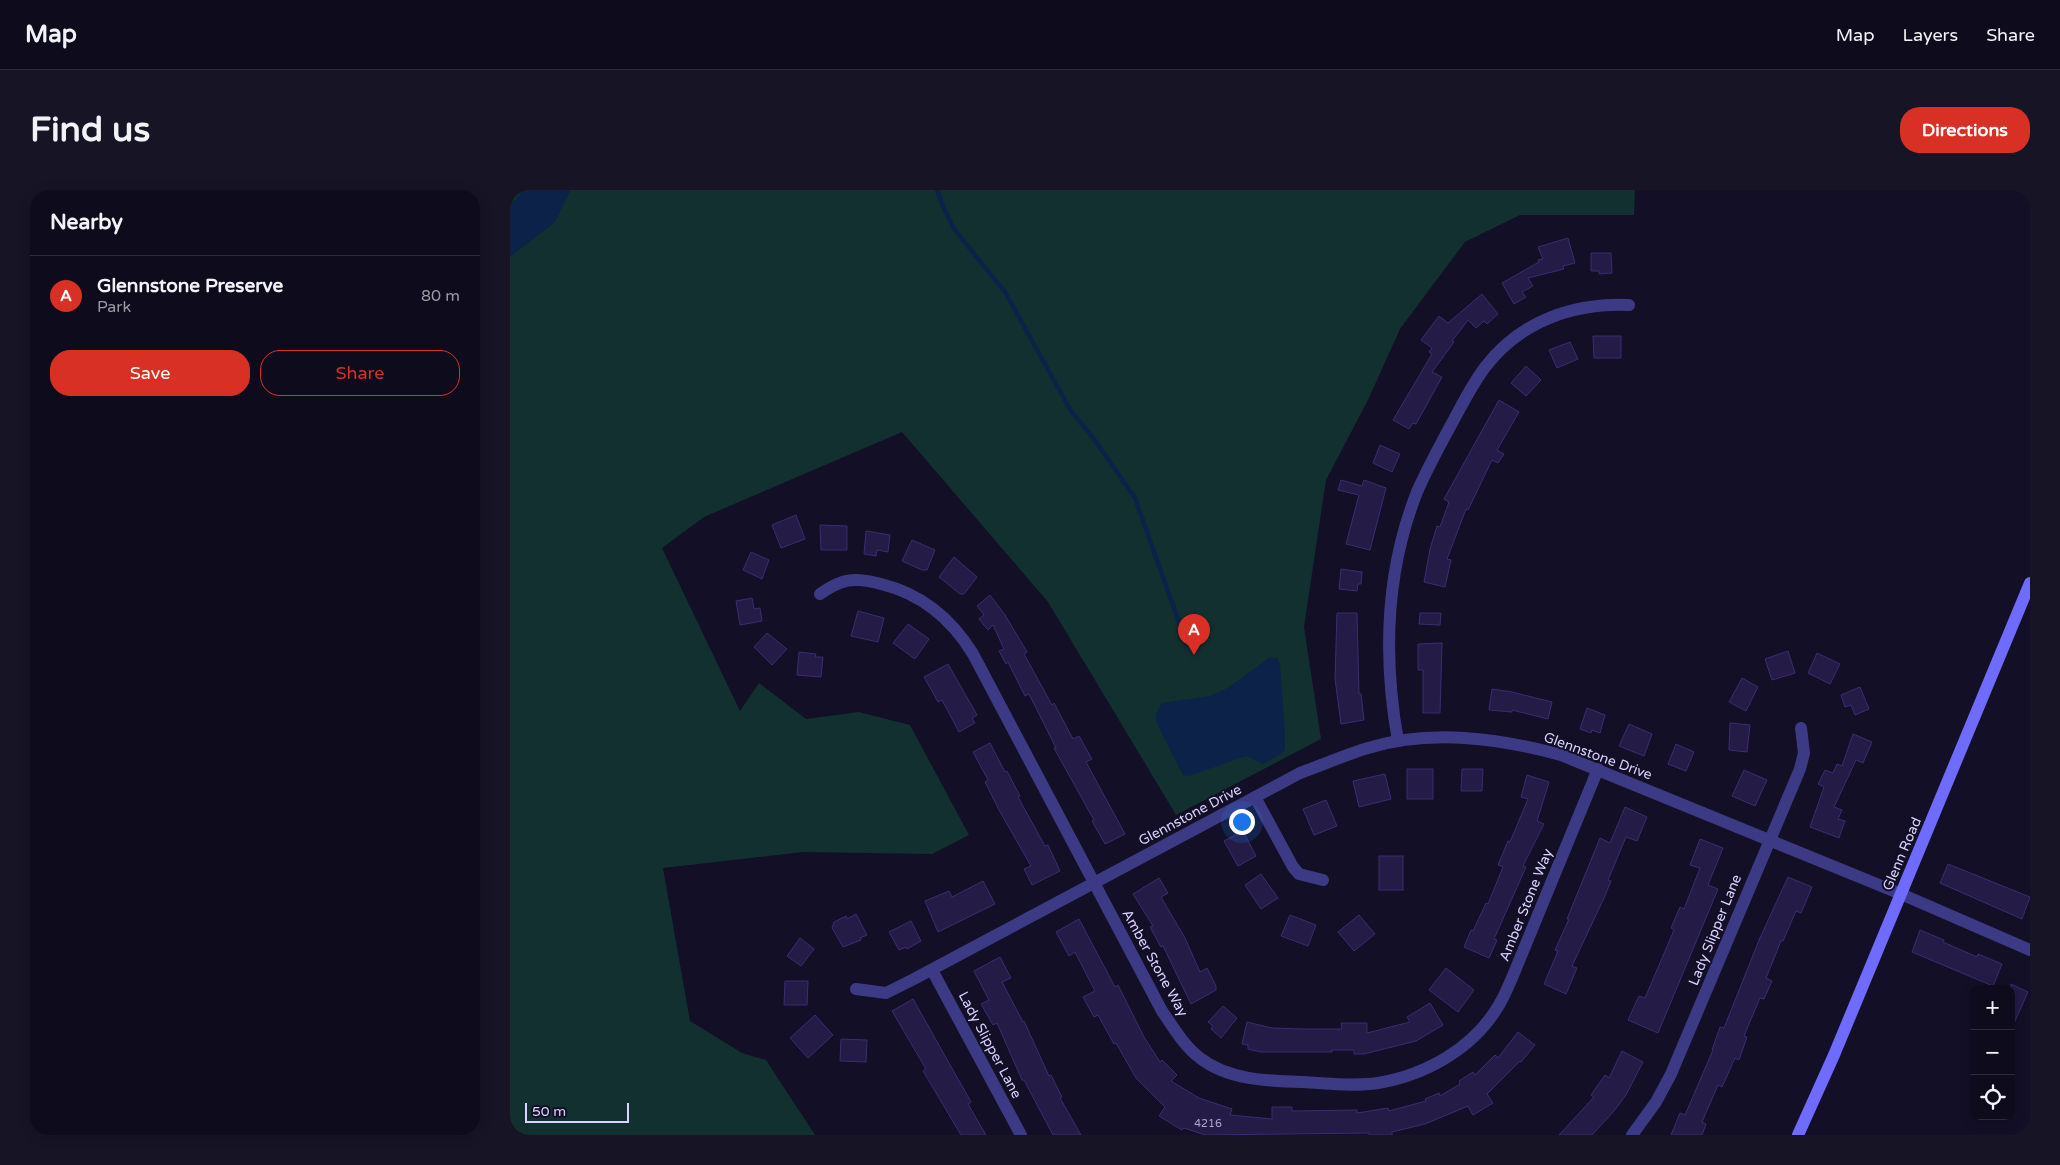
<!DOCTYPE html>
<html lang="en">
<head>
<meta charset="utf-8">
<style>
  body { margin:0; font-family:"Varela Round",sans-serif; background:#171425; color:#f1f3f6 }
  .controls { position:absolute; right:15px; bottom:15px; display:grid; overflow:hidden; border-radius:10px; box-shadow:0 2px 12px #0003 }
  .controls button { width:45px; height:45px; display:grid; place-items:center; padding:0; border:0; border-bottom:1px solid #2e2b3b; background:#0e0b1c; color:#f1f3f6; font:25px sans-serif }
  .scale { position:absolute; left:15px; bottom:12px; width:104px; box-sizing:border-box; padding-left:5px; border:2px solid #d9d4ff; border-top:0; font-size:14px; line-height:18px; white-space:nowrap; color:#d9d4ff; -webkit-text-stroke:4px #130f26; paint-order:stroke }
  .you { position:absolute; left:731px; top:631px; width:18px; height:18px; margin:-12px; border:4px solid #fff; border-radius:50%; background:#1a73e8; box-shadow:0 0 0 8px #1a73e833 }
  .badge { display:grid; place-items:center; width:32px; height:32px; border-radius:50%; background:#d93025; color:#fff; font-size:16px; font-weight:700 }
  .pin { position:absolute; translate:-50% -41px; filter:drop-shadow(0 1px 2px #0008) }
  .pin::after { content:''; position:absolute; top:26px; width:18px; height:15px; background:inherit; clip-path:polygon(0 0,100% 0,50% 100%) }
  .list { margin:0; padding:0; list-style:none }
  h2 { display:flex; justify-content:space-between; align-items:center; height:65px; margin:0; padding:0 20px; font-size:21px }
  h2 small { font-size:16px; font-weight:400; color:#9b9ba3 }
  .list li { display:grid; grid-template-columns:32px 1fr auto; gap:15px; align-items:center; box-sizing:border-box; height:80px; padding:0 20px; border-top:1px solid #2e2b3b }
  .list b { display:block; font-size:19px; white-space:nowrap }
  .list p { margin:0; font-size:16px; white-space:nowrap; color:#9b9ba3 }
  .list em { font-size:16px; font-style:normal; color:#9b9ba3 }
  .actions { display:flex; gap:10px; padding:15px 20px }
  .actions a { flex:1; padding:11px 0; border:1px solid #d93025; border-radius:20px; text-align:center; font-size:18px; color:#d93025 }
  .actions .main { background:#d93025; color:#fff }
  .icon { flex:none; width:28px; height:28px; fill:none; stroke:currentColor; stroke-width:2; stroke-linecap:round; stroke-linejoin:round }
  .map { position:relative; flex:none; width:1520px; height:945px; overflow:hidden; border-radius:20px }
  header { display:flex; align-items:center; gap:30px; box-sizing:border-box; height:70px; padding:0 25px; background:#0e0b1c; border-bottom:1px solid #2e2b3b }
  header strong { font-size:24px }
  nav { display:flex; gap:28px; margin-inline-start:auto; font-size:18px }
  .intro { display:flex; align-items:center; justify-content:space-between; box-sizing:border-box; height:120px; padding:0 30px }
  h1 { margin:0; font-size:35px }
  .button { padding:12px 22px; border-radius:20px; background:#d93025; color:#fff; font-size:18px; font-weight:700 }
  main { display:flex; gap:30px; padding:0 30px }
  aside { flex:1; background:#0e0b1c; border-radius:20px; box-shadow:0 2px 12px #0003 }
  .map>svg:first-child { display:block }
  .green { fill:#12302f }
  .water { fill:#0c2248 }
  .lines { fill:none; stroke-linecap:round; stroke-linejoin:round }
  .stream { stroke:#0c2248; stroke-width:4.5 }
  .building { fill:#241b47; stroke:#3b2d73 }
  .street { stroke:#3d3a85; stroke-width:12 }
  .secondary { stroke:#6f6bff; stroke-width:12 }
  .labels { text-anchor:middle; dominant-baseline:central; stroke-width:4; stroke-linejoin:round; paint-order:stroke }
  .number-label { font-size:11px; fill:#aca6d1 }
  .street-label { font-size:14px; fill:#d9d4ff; stroke:#130f26 }
</style>
</head>
<body>
<header>
<strong>Map</strong>
<nav><a>Map</a><a>Layers</a><a>Share</a></nav>
</header>
<div class="intro"><h1>Find us</h1><a class="button">Directions</a></div>
<main>
<aside>
<h2>Nearby<small></small></h2>
<ul class="list">
<li><span class="badge">A</span><div><b>Glennstone Preserve</b><p>Park</p></div><em>80 m</em></li>
</ul>
<div class="actions"><a class="main">Save</a><a>Share</a></div>
</aside>
<div class="map">
<svg width="1520" height="945" viewBox="0 0 1520 945">
  <rect width="100%" height="100%" fill="#130f26"/>
  <path class="green" d="M0,0h1125l-1,25h-114l-55,27 -65,87 -32,71 -42,80 -22,147 17,112 -145,76 -128,-213 -146,-170 -198,85 -42,31 78,163 19,-28 47,36 53,-7 51,13 59,110 -37,19 -129,-2 -140,16 27,153 52,32 24,7 49,75h-305z"/>
  <g class="water">
    <path d="M14,0h47l-16,32 -45,35v-52z"/>
    <path d="M759,468h8l3,6 5,69v17l-6,5 -16,9 -17,-8 -57,20 -6,-1 -27,-53v-8l6,-11 48,-7 16,-7z"/>
  </g>
  <g class="lines">
    <path class="stream" d="M427,0l5,14 12,25 51,63 66,119 23,28 41,59 52,147"/>
  </g>
  <g class="building">
    <path d="M1058,48l7,25 -12,3 1,3 -36,9 5,8 -11,6 4,5 -12,7 -12,-21 37,-21 -1,-2 5,-1 -5,-12z"/>
    <path d="M1081,63h20l1,20 -13,1v-3h-8z"/>
    <path d="M972,104l16,20 -11,10 -3,-3 -8,7 -8,-8 -16,21 2,1 -22,30 10,5 -26,47 -3,-1 -4,6 -16,-9 39,-66 -3,-2 3,-4 -11,-8 18,-24 9,7z"/>
    <path d="M1083,146h28v22h-27z"/>
    <path d="M1060,152l8,17 -21,9 -8,-18z"/>
    <path d="M1016,176l15,14 -15,16 -15,-13z"/>
    <path d="M989,210l20,12 -22,38 7,4 -6,9 -6,-3 -24,50 -2,-1 -19,50 4,1 -6,27 -21,-5 6,-33 7,-23 3,1 9,-25 -5,-3z"/>
    <path d="M870,255l20,9 -8,18 -19,-9z"/>
    <path d="M831,290l21,6 2,-6 22,8 -16,62 -24,-6 13,-49 -21,-5z"/>
    <path d="M286,325l9,24 -24,9 -9,-23z"/>
    <path d="M310,335l27,1v24h-26z"/>
    <path d="M356,341l24,4 -2,17 -11,-2 -1,6 -12,-2z"/>
    <path d="M402,350l23,10 -8,20h-5l-20,-9z"/>
    <path d="M241,362l18,8 -7,19 -19,-9z"/>
    <path d="M444,367l23,20 -13,17h-4l-21,-17z"/>
    <path d="M831,379l21,3 -1,12h-3l-1,7 -18,-2z"/>
    <path d="M480,405l15,20 22,37 -3,2 28,51 2,-2 19,36 6,-3 13,23 -6,3 39,72 -20,10 -13,-23 2,-1 -40,-72h2l-27,-54 -4,2 -17,-34 -2,2 -7,-13 5,-2 -11,-24 -5,5 -9,-11 5,-4 -7,-9z"/>
    <path d="M242,408l2,11 6,-1 2,13 -22,4 -4,-24z"/>
    <path d="M348,421l26,7 -6,24 -27,-6z"/>
    <path d="M827,423h20l2,81h2l3,26 -23,4 -6,-45z"/>
    <path d="M910,423h21l-1,12 -21,-1z"/>
    <path d="M398,434l21,15 -14,20 -22,-16z"/>
    <path d="M257,443l20,16 -15,16 -18,-18z"/>
    <path d="M932,453l-2,70h-17v-43h-5v-26z"/>
    <path d="M1278,461l7,22 -23,7 -7,-21z"/>
    <path d="M289,462l17,2 -1,3h8l-2,20 -24,-2z"/>
    <path d="M1307,463l23,11 -10,20 -22,-11z"/>
    <path d="M438,474l29,51 -5,3 3,5 -16,9 -17,-32 -4,2 -14,-25z"/>
    <path d="M1232,488l16,9 -12,24 -17,-9z"/>
    <path d="M1350,497l9,22 -14,6 -4,-10 -6,2 -4,-12z"/>
    <path d="M982,499l20,3 40,10 -4,17 -36,-9v2l-23,-2z"/>
    <path d="M1077,518l18,7 -5,18 -8,-3 -1,3 -11,-4z"/>
    <path d="M1220,533l20,2 -3,27 -18,-2z"/>
    <path d="M1119,534l23,10 -8,22 -25,-10z"/>
    <path d="M1343,544l19,8 -9,21 -7,-3 -22,47 8,3 -4,9 7,2 -6,17 -29,-11 14,-40 -6,-3 7,-14 8,3 4,-9 5,2z"/>
    <path d="M480,553l15,29 2,-1 13,25 -2,1 27,49 3,-1 12,26 -28,14 -8,-16 7,-3 -32,-56 -14,-28 3,-2 -15,-28z"/>
    <path d="M1166,554l18,8 -8,19 -18,-7z"/>
    <rect x="897" y="579" width="26" height="30"/>
    <path d="M952,579h21l-1,22h-21z"/>
    <path d="M1234,580l23,10 -12,26 -23,-10z"/>
    <path d="M875,584l6,25 -32,8 -6,-26z"/>
    <path d="M1017,585l22,7 -12,39 7,3 -21,42 3,1 -32,72 3,1 -8,18 -25,-11 7,-17 2,1 13,-28 2,1 15,-37 -5,-2 10,-24 2,1 18,-43 -7,-2z"/>
    <path d="M816,610l11,26 -23,9 -11,-26z"/>
    <path d="M1115,617l22,10 -10,24 -11,-4 -18,43 3,1 -7,17 -32,68 5,2 -11,26 -22,-10 14,-33 -3,-1 14,-31h-2l33,-81 10,5z"/>
    <path d="M733,641l13,25 -18,10 -14,-25z"/>
    <path d="M1190,649l23,9 -15,37 10,4 -60,144 -30,-13 11,-24 6,2 29,-68 -3,-2 9,-21 4,2 16,-41 -10,-3z"/>
    <rect x="869" y="666" width="24" height="34"/>
    <path d="M1438,674l82,33 -8,22 -82,-36z"/>
    <path d="M751,684l17,24 -17,11 -16,-24z"/>
    <path d="M1278,687l24,10 -11,26 -5,-2 -13,30h-2l-15,37 6,3 -8,18 -4,-1 -16,38 3,1 -8,23 -4,-2 -13,29 -4,-2 -16,37 4,2 -4,11h-31l9,-22 5,2 28,-65h-1l8,-23 4,1 35,-88z"/>
    <path d="M649,688l9,15 -7,4 24,41 15,34 7,-4 9,18v4l-25,14 -28,-58 -2,1 -11,-20 3,-1 -20,-32z"/>
    <path d="M473,691l12,23 -57,28 -13,-31 24,-10 3,6z"/>
    <path d="M346,724l11,21 -7,3 1,2 -18,7 -11,-19 2,-6 12,-6 1,3z"/>
    <path d="M780,725l26,10 -8,21 -27,-10z"/>
    <path d="M849,725l16,19 -21,17 -16,-19z"/>
    <path d="M569,729l36,68 3,-2 26,52 16,25 2,-2 15,15 -6,6 28,17 33,11 -2,6 42,4v-12h20v4l65,-1v3l31,-5 1,3 37,-10 -1,-2 14,-6 1,3 20,-12 -1,-3 14,-9 2,3 20,-20 3,3 20,-26 17,13 -14,17 -1,-1 -33,33 6,9 -20,12 -5,-9 -43,18 -33,8v3h-23v-2l-164,2 -21,-7 -2,2 -23,-14 6,-9 -29,-29 -20,-35 -2,1 -16,-29 -4,2 -11,-20 12,-6 -20,-39 -6,4 -13,-24z"/>
    <path d="M401,731l10,20 -14,8 -1,-2 -7,3 -10,-18z"/>
    <path d="M1410,740l24,10 -1,2 34,15 1,-3 24,10 -9,22 -81,-34z"/>
    <path d="M290,748l14,11 -13,17 -14,-10z"/>
    <path d="M490,767l11,21 -9,4 21,40 1,-1 25,55 2,-1 11,22 -2,1 21,37h-28l-29,-55h-2l-25,-57 -4,2 -12,-21 8,-4 -15,-29z"/>
    <path d="M936,778l28,22 -16,22 -29,-22z"/>
    <path d="M275,791h23l-1,24h-23z"/>
    <path d="M1501,794l17,8 -17,38z"/>
    <path d="M403,809l58,103 -3,2 18,31h-25l-38,-64 3,-2 -34,-58z"/>
    <path d="M920,813l13,22 -27,16 -52,13h-10v-4h-22v2h-71l-13,-3v-4l-6,-1 5,-22 25,6 30,1h40l-1,-6h26v10l43,-11 -3,-5z"/>
    <path d="M713,816l14,12 -16,20 -10,-9 2,-3 -5,-4z"/>
    <path d="M305,825l18,20 -25,23 -18,-20z"/>
    <path d="M331,849l26,1 -1,22 -26,-1z"/>
    <path d="M1112,861l21,11 -17,33 -12,16 -22,24h-33l35,-38 -3,-2 14,-20 4,3z"/>
  </g>
  <g class="lines">
    <g class="street">
      <path d="M310,404c6,-4 13,-9 20,-11 12,-6 29,-2 41,1 41,10 70,34 92,70l189,357c11,16 22,35 38,47 28,22 68,23 102,24 24,1 51,5 76,1 48,-8 96,-35 121,-78 5,-8 9,-18 13,-27l86,-209"/>
      <path d="M888,551c-15,-84 -13,-168 19,-249 10,-23 22,-45 34,-67 11,-20 21,-41 35,-59 35,-45 87,-63 143,-61"/>
      <path d="M745,607l38,70 6,7 24,6"/>
      <path d="M422,780l89,165"/>
      <path d="M346,799l30,4 26,-13 388,-207c22,-8 45,-18 68,-25 63,-19 130,-10 193,7l340,139 129,56"/>
      <path d="M1122,945l24,-33 15,-28 129,-305 4,-16 -3,-25"/>
    </g>
    <path class="secondary" d="M1288,945l36,-80 196,-472"/>
  </g>
  <g class="labels">
    <g class="number-label">
      <text x="698" y="933">4216</text>
    </g>
    <g class="street-label">
      <text transform="translate(1088 566) rotate(20)">Glennstone Drive</text>
      <text transform="translate(680 625) rotate(-28)">Glennstone Drive</text>
      <text transform="translate(1392 664) rotate(-67)">Glenn Road</text>
      <text transform="translate(1016 715) rotate(-68)">Amber Stone Way</text>
      <text transform="translate(1205 740) rotate(-68)">Lady Slipper Lane</text>
      <text transform="translate(645 773) rotate(61)">Amber Stone Way</text>
      <text transform="translate(480 855) rotate(62)">Lady Slipper Lane</text>
    </g>
  </g>
</svg>
<div class="controls">
<button>+</button>
<button>−</button>
<button><svg class="icon" aria-label="locate" viewBox="0 0 24 24"><circle cx="12" cy="12" r="6"/><path d="M12 2v4M12 18v4M2 12h4M18 12h4"/></svg></button>
</div>
<div class="scale">50 m</div>
<div class="you"></div>
<div class="pin badge" style="left:684px;top:465px">A</div>
</div>
</main>
</body>
</html>
